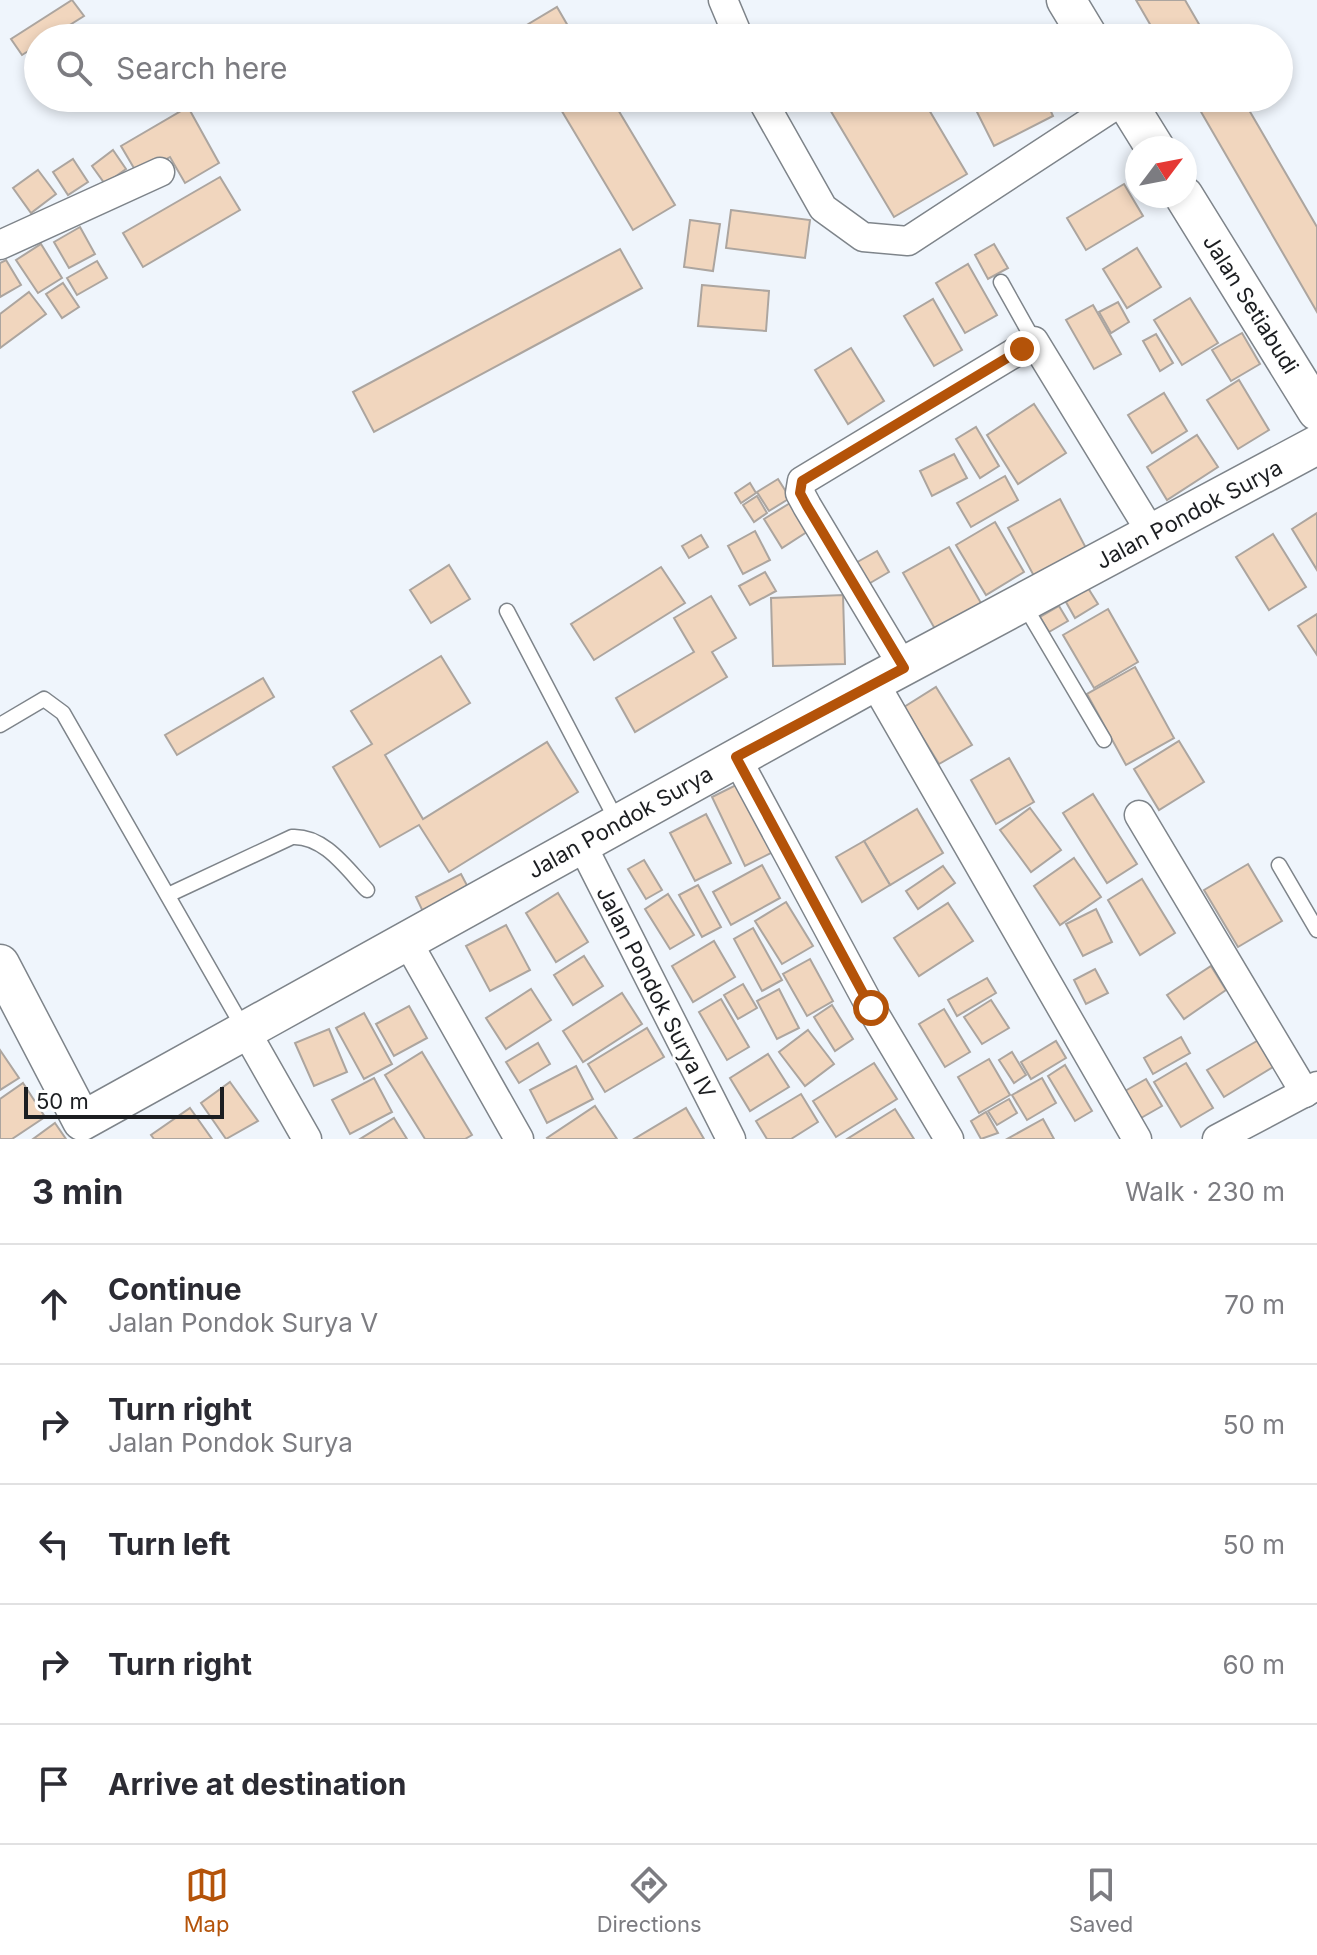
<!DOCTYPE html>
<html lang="en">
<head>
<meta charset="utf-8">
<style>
  body { margin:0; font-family:Inter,sans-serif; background:#f2f2f3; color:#2b2b33 }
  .compass { position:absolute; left:1125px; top:136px; width:72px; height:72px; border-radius:50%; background:#fff; box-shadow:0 4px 12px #0003; rotate:58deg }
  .scale { position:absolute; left:24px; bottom:20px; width:200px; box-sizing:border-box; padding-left:8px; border:4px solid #1c1e21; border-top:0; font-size:22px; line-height:28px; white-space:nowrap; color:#1c1e21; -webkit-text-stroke:6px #fff; paint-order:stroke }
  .stop { position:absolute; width:24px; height:24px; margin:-18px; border:6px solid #b45309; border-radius:50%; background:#fff }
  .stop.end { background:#b45309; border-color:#fff; box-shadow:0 2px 8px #0008 }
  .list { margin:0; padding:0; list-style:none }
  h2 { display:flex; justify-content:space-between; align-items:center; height:104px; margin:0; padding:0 32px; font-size:34px }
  h2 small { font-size:26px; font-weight:400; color:#7c7c81 }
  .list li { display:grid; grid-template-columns:52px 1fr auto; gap:24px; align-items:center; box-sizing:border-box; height:120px; padding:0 32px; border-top:2px solid #e1e1e2 }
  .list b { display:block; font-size:30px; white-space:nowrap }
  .list p { margin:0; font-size:26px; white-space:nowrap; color:#7c7c81 }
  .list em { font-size:26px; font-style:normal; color:#7c7c81 }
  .icon { flex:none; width:44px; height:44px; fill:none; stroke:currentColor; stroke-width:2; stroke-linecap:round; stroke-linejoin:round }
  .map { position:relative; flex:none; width:1317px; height:1139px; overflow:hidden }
  .search { position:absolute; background:#fff; box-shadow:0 4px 12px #0003; left:24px; right:24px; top:24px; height:88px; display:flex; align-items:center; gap:20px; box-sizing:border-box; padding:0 28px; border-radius:44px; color:#7c7c81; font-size:30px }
  .sheet { height:704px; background:#fff }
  nav { display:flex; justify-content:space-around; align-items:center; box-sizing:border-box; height:112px; border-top:2px solid #e1e1e2; background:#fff; font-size:22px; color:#7c7c81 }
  nav a { display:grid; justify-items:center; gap:4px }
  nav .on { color:#b45309 }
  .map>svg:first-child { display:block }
  .building { fill:#f1d6be; stroke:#aca59f; stroke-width:2 }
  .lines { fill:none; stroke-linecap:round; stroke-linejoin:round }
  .lane-casing { stroke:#7e848a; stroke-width:17 }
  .street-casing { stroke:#7e848a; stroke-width:31 }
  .secondary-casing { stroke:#7e848a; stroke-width:41 }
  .lane { stroke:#fff; stroke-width:14 }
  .street { stroke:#fff; stroke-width:28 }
  .secondary { stroke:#fff; stroke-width:38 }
  .route { stroke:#b45309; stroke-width:10 }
  .labels { text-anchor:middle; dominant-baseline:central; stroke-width:6; stroke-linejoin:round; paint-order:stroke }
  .street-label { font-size:22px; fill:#1c1e21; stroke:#fff }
</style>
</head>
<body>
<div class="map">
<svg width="1317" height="1139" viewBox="0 0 1317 1139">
  <rect width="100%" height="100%" fill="#eff5fc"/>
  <g class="building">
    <path d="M72,0l12,16 -35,22h-11v7l-16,10 -11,-16z"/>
    <path d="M1136,0h49l22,38h-49z"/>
    <path d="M557,7l18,31h-56l-4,-6z"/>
    <path d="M554,98h57l64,107 -42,25z"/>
    <path d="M846,98h76l45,76 -73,43 -65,-109z"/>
    <path d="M970,98h75l8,18 -59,30z"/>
    <path d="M1193,98h49l75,129v85z"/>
    <path d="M188,107l31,56 -34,20 -15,-26 -32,18 -17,-29z"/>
    <path d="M113,150l13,19 -21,15 -13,-18z"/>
    <path d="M73,159l15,23 -20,13 -15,-23z"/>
    <path d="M38,170l18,24 -25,19 -18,-25z"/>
    <path d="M220,177l20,33 -97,57 -20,-34z"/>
    <path d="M1124,184l19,32 -57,34 -19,-32z"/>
    <path d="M731,210l79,10 -5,38 -79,-10z"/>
    <path d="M690,220l30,4 -7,47 -29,-4z"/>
    <path d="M80,227l15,27 -26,14 -15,-26z"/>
    <path d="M41,244l21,34 -24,15 -22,-33z"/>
    <path d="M994,244l14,24 -20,11 -13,-24z"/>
    <path d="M1137,248l24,39 -34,21 -24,-39z"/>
    <path d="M620,249l22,39 -268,144 -21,-40z"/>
    <path d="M6,260l15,25 -21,12v-34z"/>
    <path d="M97,261l10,17 -30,17 -10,-17z"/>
    <path d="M968,264l29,51 -32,18 -29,-50z"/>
    <path d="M63,283l16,24 -17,11 -16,-24z"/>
    <path d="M702,285l67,6 -3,40 -68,-5z"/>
    <path d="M29,292l17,22 -46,34v-34z"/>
    <path d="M1190,298l28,45 -36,22 -28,-45z"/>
    <path d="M933,299l29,51 -28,16 -30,-50z"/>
    <path d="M1118,302l11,20 -18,11 -12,-21z"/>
    <path d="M1093,305l28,49 -27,15 -28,-49z"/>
    <path d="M1242,333l18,31 -29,17 -19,-31z"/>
    <path d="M1156,334l17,29 -13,8 -17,-30z"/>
    <path d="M851,348l33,53 -36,23 -33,-54z"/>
    <path d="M1239,380l30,50 -31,19 -31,-49z"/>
    <path d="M1164,393l23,38 -35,22 -24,-38z"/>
    <path d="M1034,404l32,49 -48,31 -31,-49z"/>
    <path d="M976,427l23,39 -19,12 -24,-39z"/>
    <path d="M1197,435l21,32 -51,33 -20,-33z"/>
    <path d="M954,454l13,24 -35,18 -12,-25z"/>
    <path d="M1005,476l13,24 -47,27 -14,-24z"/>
    <path d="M778,479l12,19 -21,13 -12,-19z"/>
    <path d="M750,483l6,10 -15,10 -6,-10z"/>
    <path d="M757,496l10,17 -13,9 -11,-17z"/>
    <path d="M1060,499l26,49 -52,28 -26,-48z"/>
    <path d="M795,500l18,28 -31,20 -18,-29z"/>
    <path d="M1317,513v57l-25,-41z"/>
    <path d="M995,522l29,50 -38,23 -30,-50z"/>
    <path d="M755,531l15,29 -27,14 -15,-28z"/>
    <path d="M1273,534l33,53 -37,23 -33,-53z"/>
    <path d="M701,535l7,12 -19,11 -7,-12z"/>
    <path d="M949,547l32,56 -46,26 -32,-56z"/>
    <path d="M877,551l12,21 -24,14 -13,-21z"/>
    <path d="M449,565l21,34 -39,24 -21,-33z"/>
    <path d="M661,567l24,36 -91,57 -23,-36z"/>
    <path d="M765,572l11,19 -26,14 -11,-19z"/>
    <path d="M1088,588l10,16 -23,14 -9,-16z"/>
    <path d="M843,595l2,69 -72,2 -2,-68z"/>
    <path d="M711,596l25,42 -24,14 15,25 -92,55 -19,-34 78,-46 -20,-34z"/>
    <path d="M1059,606l9,15 -19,11 -9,-15z"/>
    <path d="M1108,609l30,53 -44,26 -31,-53z"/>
    <path d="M1317,614v41l-19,-29z"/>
    <path d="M441,656l29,47 -85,52 38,64 124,-77 31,50 -129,80 -30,-47 -39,22 -47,-80 39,-23 -21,-33z"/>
    <path d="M1135,667l39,71 -48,27 -39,-71z"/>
    <path d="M263,678l11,19 -97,58 -12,-20z"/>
    <path d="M936,687l36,58 -33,19 -35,-57z"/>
    <path d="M1179,741l25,41 -45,28 -25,-41z"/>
    <path d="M1009,758l25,44 -38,22 -25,-44z"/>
    <path d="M742,782l33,69 -30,15 -33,-69z"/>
    <path d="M1093,794l44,70 -30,19 -44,-70z"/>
    <path d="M1030,808l31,42 -30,22 -31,-42z"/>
    <path d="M917,809l26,44 -53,32 -26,-44z"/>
    <path d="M706,814l25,49 -36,18 -25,-48z"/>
    <path d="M864,841l26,44 -28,17 -26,-45z"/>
    <path d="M1074,858l27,39 -41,28 -26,-39z"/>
    <path d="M644,860l18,30 -16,9 -18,-30z"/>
    <path d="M1248,864l34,57 -44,26 -34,-57z"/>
    <path d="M762,865l18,33 -49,27 -18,-33z"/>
    <path d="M943,866l12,17 -37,26 -12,-18z"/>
    <path d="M461,874l11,21 -46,23 -10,-21z"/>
    <path d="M1142,879l33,54 -35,22 -32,-55z"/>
    <path d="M698,885l23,42 -19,10 -23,-42z"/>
    <path d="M558,893l30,49 -32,20 -30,-49z"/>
    <path d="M668,894l26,41 -24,14 -25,-40z"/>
    <path d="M786,902l27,44 -31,18 -27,-43z"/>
    <path d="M948,903l25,38 -54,35 -25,-38z"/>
    <path d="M1096,909l16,33 -29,14 -17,-32z"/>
    <path d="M506,925l24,45 -40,21 -24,-45z"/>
    <path d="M753,928l29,52 -20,11 -28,-52z"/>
    <path d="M714,941l21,36 -42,25 -21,-36z"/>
    <path d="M584,956l19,30 -30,19 -19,-30z"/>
    <path d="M810,959l23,42 -26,15 -24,-42z"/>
    <path d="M1211,966l15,24 -42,29 -17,-24z"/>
    <path d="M1095,969l13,24 -22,11 -12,-24z"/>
    <path d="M987,978l9,15 -39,23 -9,-16z"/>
    <path d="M743,984l14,24 -19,11 -14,-24z"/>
    <path d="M531,989l20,31 -45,29 -20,-31z"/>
    <path d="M779,989l20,39 -22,11 -20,-38z"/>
    <path d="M622,993l20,31 -59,38 -20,-31z"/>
    <path d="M721,999l28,48 -22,13 -28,-48z"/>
    <path d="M991,1000l18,28 -27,16 -18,-27z"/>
    <path d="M832,1005l21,34 -18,12 -21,-34z"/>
    <path d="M409,1006l18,32 -33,18 -18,-32z"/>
    <path d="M944,1009l26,43 -25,15 -26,-43z"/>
    <path d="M364,1013l28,51 -28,15 -28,-51z"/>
    <path d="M647,1028l17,29 -59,35 -17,-28z"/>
    <path d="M329,1029l18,43 -33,14 -19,-43z"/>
    <path d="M808,1030l26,34 -29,22 -26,-34z"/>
    <path d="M1181,1037l9,16 -37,21 -9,-16z"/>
    <path d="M1262,1038l16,26 -54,33 -17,-27z"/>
    <path d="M1056,1041l10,17 -35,21 -10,-17z"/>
    <path d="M538,1043l12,21 -31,19 -13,-21z"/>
    <path d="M0,1050l19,28 -19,12z"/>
    <path d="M422,1052l50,83 -7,4h-40l-40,-64z"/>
    <path d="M1012,1052l14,23 -12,8 -15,-23z"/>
    <path d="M768,1054l21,33 -39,24 -20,-33z"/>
    <path d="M989,1059l21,36 -31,18 -21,-36z"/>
    <path d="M874,1063l23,36 -61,38 -23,-36z"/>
    <path d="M1186,1063l27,45 -32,19 -27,-45z"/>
    <path d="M1065,1065l27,46 -17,10 -27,-45z"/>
    <path d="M576,1066l17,33 -46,24 -17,-33z"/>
    <path d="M374,1078l18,34 -42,22 -18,-34z"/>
    <path d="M1042,1078l14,25 -29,17 -15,-25z"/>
    <path d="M1146,1079l16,27 -21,12 -16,-27z"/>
    <path d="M230,1082l28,39 -32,18 -25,-36z"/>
    <path d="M23,1083l22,34 -33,22h-12v-40z"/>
    <path d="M801,1094l17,28 -27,17h-24l-11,-18z"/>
    <path d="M1009,1099l8,14 -20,12 -9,-14z"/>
    <path d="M595,1106l22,33h-69l-1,-1z"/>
    <path d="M190,1108l22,31h-58l-3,-4z"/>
    <path d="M686,1108l18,31h-70z"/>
    <path d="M895,1109l19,30h-67z"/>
    <path d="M986,1112l12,21 -17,6 -10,-18z"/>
    <path d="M394,1118l13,21h-47z"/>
    <path d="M1043,1119l11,20h-47z"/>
    <path d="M55,1123l11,16h-33z"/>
  </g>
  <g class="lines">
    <g class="lane-casing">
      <g id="lane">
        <path d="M1001,282l33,59"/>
        <path d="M1023,603l81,137"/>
        <path d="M507,611l111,212"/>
        <path d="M0,725l44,-26 19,14 181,316"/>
        <path d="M1279,865l38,65"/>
        <path d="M168,895l124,-58c32,-2 55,32 75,53"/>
      </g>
    </g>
    <g class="street-casing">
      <g id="street">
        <path d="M723,0l16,38"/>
        <path d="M761,98l62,110 40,29 45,4 217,-142"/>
        <path d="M0,245l160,-73"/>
        <path d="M904,668l-97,-162 -7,-13 2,-12 232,-140 118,193"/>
        <path d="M874,682l263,457"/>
        <path d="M736,757l135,251 78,131"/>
        <path d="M1139,815l166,278"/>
        <path d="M582,845l149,294"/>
        <path d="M407,941l112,198"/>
        <path d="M245,1030l62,109"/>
        <path d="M1217,1139l100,-53"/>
      </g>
    </g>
    <g class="secondary-casing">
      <g id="secondary">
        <path d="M1066,0l23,38"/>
        <path d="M1124,98l31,50"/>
        <path d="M1184,196l133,215"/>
        <path d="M0,964l82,157 792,-439 443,-237"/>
      </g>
    </g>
    <use href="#lane" class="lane"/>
    <use href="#street" class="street"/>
    <use href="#secondary" class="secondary"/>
  </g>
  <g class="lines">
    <path class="route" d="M871,1008l-135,-251 168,-89 -97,-162 -7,-13 2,-12 220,-132"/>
  </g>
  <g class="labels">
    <g class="street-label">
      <text transform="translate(1251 304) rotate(58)">Jalan Setiabudi</text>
      <text transform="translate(1189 514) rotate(-28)">Jalan Pondok Surya</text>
      <text transform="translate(620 822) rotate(-29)">Jalan Pondok Surya</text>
      <text transform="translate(656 992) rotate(63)">Jalan Pondok Surya IV</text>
    </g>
  </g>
</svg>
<svg class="compass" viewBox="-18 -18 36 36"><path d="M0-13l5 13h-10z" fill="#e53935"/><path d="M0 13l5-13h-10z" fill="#7c7c81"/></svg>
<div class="scale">50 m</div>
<div class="stop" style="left:871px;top:1008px"></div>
<div class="stop end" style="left:1022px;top:349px"></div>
<div class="search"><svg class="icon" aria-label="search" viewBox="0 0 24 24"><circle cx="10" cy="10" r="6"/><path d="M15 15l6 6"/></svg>Search here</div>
</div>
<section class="sheet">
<h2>3 min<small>Walk · 230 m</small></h2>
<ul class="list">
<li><svg class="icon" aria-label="ahead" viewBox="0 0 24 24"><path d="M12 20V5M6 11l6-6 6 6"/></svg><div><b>Continue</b><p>Jalan Pondok Surya V</p></div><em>70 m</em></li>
<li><svg class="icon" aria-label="right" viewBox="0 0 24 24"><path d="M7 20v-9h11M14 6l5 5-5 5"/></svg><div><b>Turn right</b><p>Jalan Pondok Surya</p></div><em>50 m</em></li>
<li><svg class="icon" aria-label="left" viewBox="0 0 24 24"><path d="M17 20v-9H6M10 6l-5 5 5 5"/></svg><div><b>Turn left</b></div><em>50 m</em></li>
<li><svg class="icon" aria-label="right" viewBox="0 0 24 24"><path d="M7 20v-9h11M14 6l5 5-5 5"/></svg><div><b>Turn right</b></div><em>60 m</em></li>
<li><svg class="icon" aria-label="arrive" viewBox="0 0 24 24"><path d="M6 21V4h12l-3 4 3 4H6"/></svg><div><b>Arrive at destination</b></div></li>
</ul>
</section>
<nav>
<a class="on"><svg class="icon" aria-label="map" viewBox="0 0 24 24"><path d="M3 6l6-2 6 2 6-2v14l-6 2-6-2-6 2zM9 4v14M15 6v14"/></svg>Map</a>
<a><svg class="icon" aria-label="directions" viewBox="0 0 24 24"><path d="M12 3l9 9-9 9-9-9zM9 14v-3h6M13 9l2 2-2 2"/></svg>Directions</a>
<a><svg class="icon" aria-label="saved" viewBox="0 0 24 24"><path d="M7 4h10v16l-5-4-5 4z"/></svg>Saved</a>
</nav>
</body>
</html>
